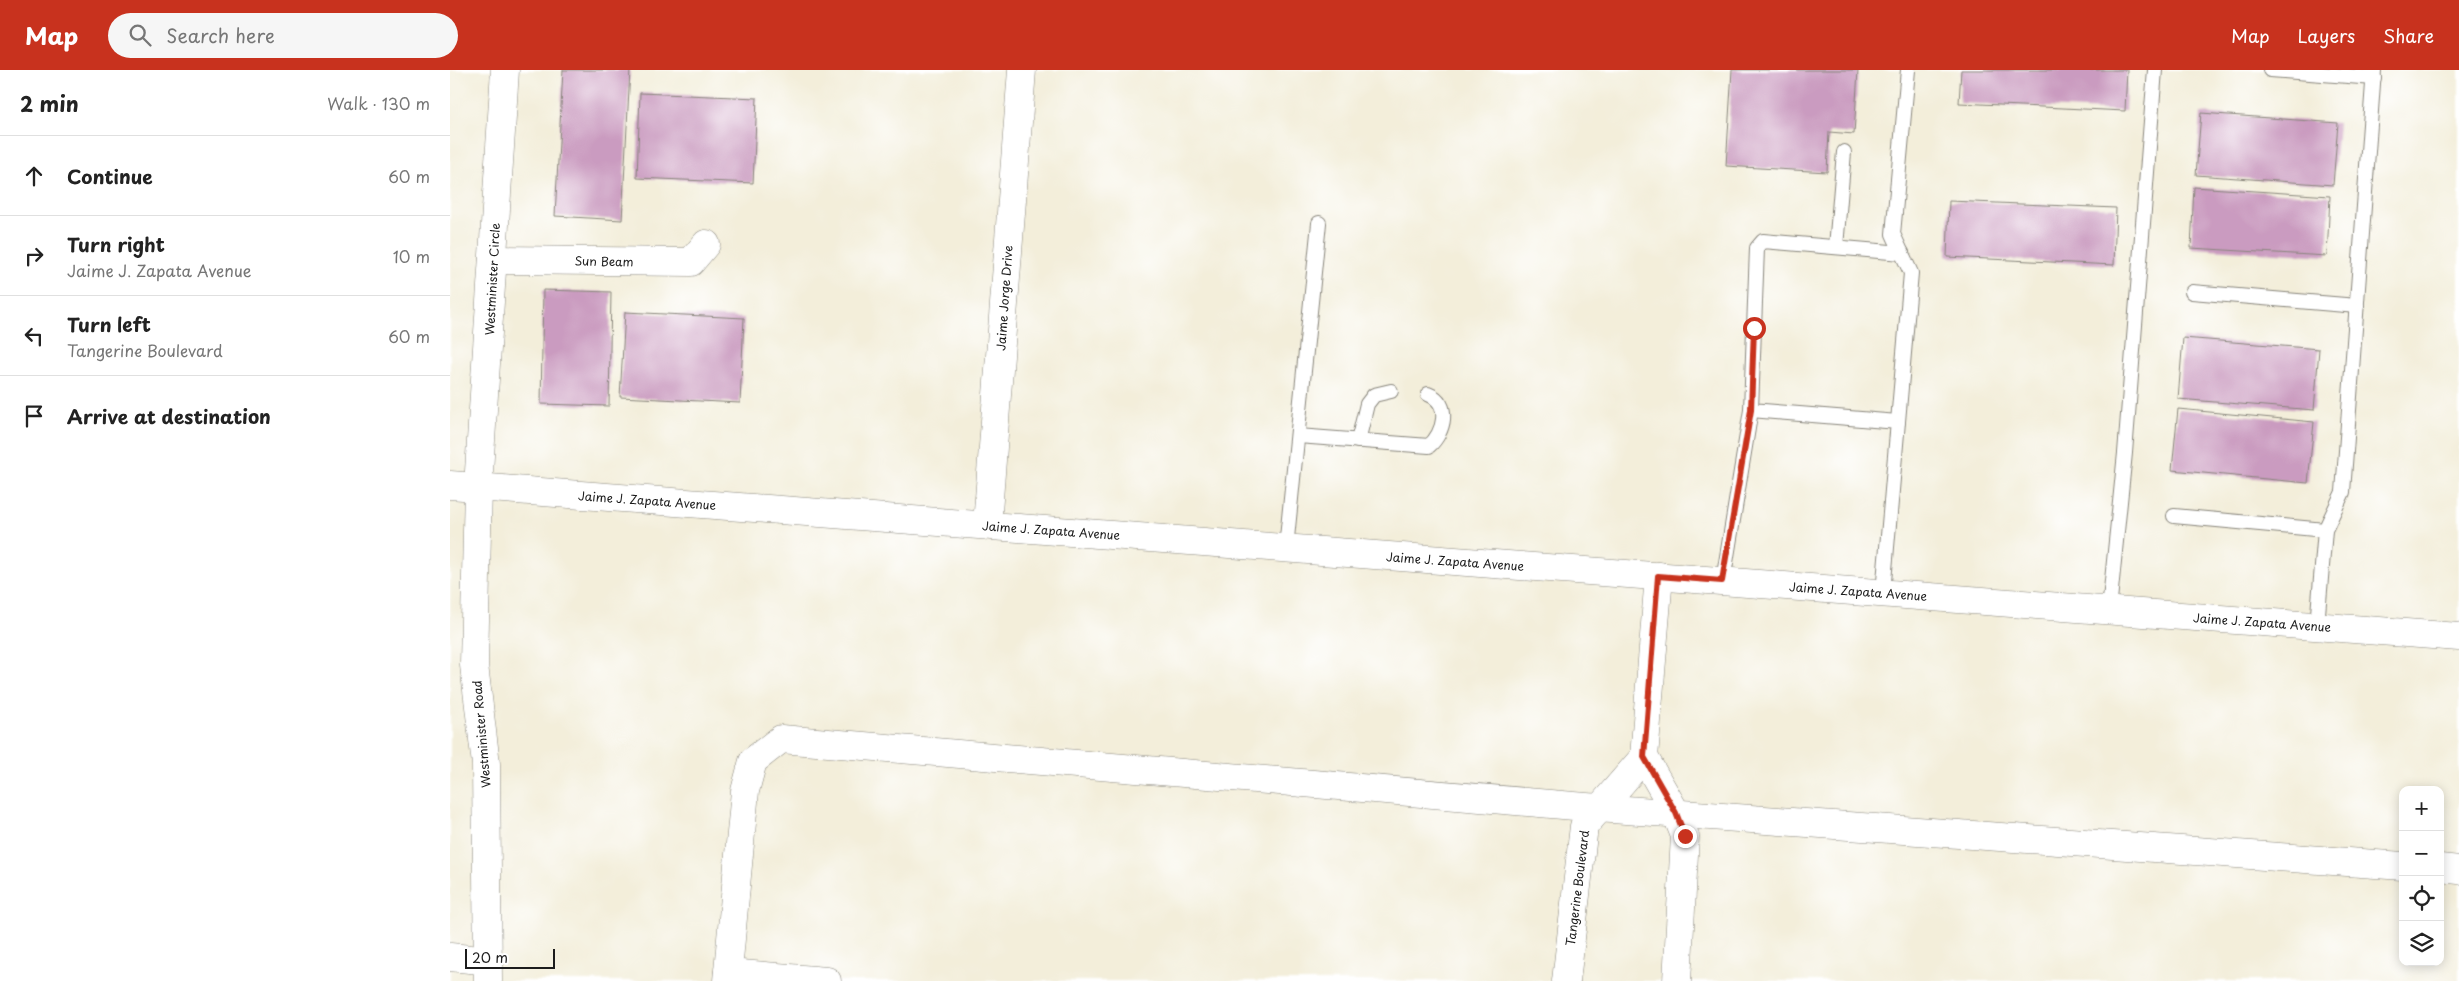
<!DOCTYPE html>
<html lang="en">
<head>
<meta charset="utf-8">
<style>
  body { margin:0; font-family:"Playpen Sans",sans-serif; background:#f6f6f6; color:#222 }
  .controls { position:absolute; right:15px; bottom:15px; display:grid; overflow:hidden; border-radius:10px; box-shadow:0 2px 12px #0003 }
  .controls button { width:45px; height:45px; display:grid; place-items:center; padding:0; border:0; border-bottom:1px solid #e0e0e0; background:#fff; color:#222; font:25px sans-serif }
  .scale { position:absolute; left:15px; bottom:12px; width:90px; box-sizing:border-box; padding-left:5px; border:2px solid #1c1c1c; border-top:0; font-size:14px; line-height:18px; white-space:nowrap; color:#1c1c1c; -webkit-text-stroke:4px #fff; paint-order:stroke }
  .stop { position:absolute; width:15px; height:15px; margin:-11px; border:4px solid #c8321e; border-radius:50%; background:#fff }
  .stop.end { background:#c8321e; border-color:#fff; box-shadow:0 1px 5px #0008 }
  .list { margin:0; padding:0; list-style:none }
  h2 { display:flex; justify-content:space-between; align-items:center; height:65px; margin:0; padding:0 20px; font-size:21px }
  h2 small { font-size:16px; font-weight:400; color:#767676 }
  .list li { display:grid; grid-template-columns:32px 1fr auto; gap:15px; align-items:center; box-sizing:border-box; height:80px; padding:0 20px; border-top:1px solid #e0e0e0 }
  .list b { display:block; font-size:19px; white-space:nowrap }
  .list p { margin:0; font-size:16px; white-space:nowrap; color:#767676 }
  .list em { font-size:16px; font-style:normal; color:#767676 }
  .icon { flex:none; width:28px; height:28px; fill:none; stroke:currentColor; stroke-width:2; stroke-linecap:round; stroke-linejoin:round }
  .map { position:relative; flex:none; width:2009px; height:911px; overflow:hidden }
  header { display:flex; align-items:center; gap:30px; box-sizing:border-box; height:70px; padding:0 25px; background:#c8321e; color:#fff }
  header strong { font-size:24px }
  nav { display:flex; gap:28px; margin-inline-start:auto; font-size:18px }
  .search { width:350px; height:45px; background:#f6f6f6; display:flex; align-items:center; gap:12px; box-sizing:border-box; padding:0 18px; border-radius:28px; color:#767676; font-size:19px }
  main { display:flex }
  aside { flex:1; background:#fff }
  .map>svg:first-child { display:block }
  .building { fill:#ca9bc0 }
  .lines { fill:none; stroke-linecap:round; stroke-linejoin:round }
  .service-casing { stroke:#88857b; stroke-width:16 }
  .minor-casing { stroke:#88857b; stroke-width:29 }
  .tertiary-casing { stroke:#88857b; stroke-width:29 }
  .service { stroke:#fff; stroke-width:14 }
  .minor { stroke:#fff; stroke-width:28 }
  .tertiary { stroke:#fff; stroke-width:28 }
  .route { stroke:#c8321e; stroke-width:6 }
  .labels { text-anchor:middle; dominant-baseline:central; stroke-width:4.5; stroke-linejoin:round; paint-order:stroke }
  .street-label { font-size:12px; fill:#1c1c1c; stroke:#fff }
</style>
</head>
<body>
<header>
<strong>Map</strong>
<div class="search"><svg class="icon" aria-label="search" viewBox="0 0 24 24"><circle cx="10" cy="10" r="6"/><path d="M15 15l6 6"/></svg>Search here</div>
<nav><a>Map</a><a>Layers</a><a>Share</a></nav>
</header>
<main>
<aside>
<h2>2 min<small>Walk · 130 m</small></h2>
<ul class="list">
<li><svg class="icon" aria-label="ahead" viewBox="0 0 24 24"><path d="M12 20V5M6 11l6-6 6 6"/></svg><div><b>Continue</b></div><em>60 m</em></li>
<li><svg class="icon" aria-label="right" viewBox="0 0 24 24"><path d="M7 20v-9h11M14 6l5 5-5 5"/></svg><div><b>Turn right</b><p>Jaime J. Zapata Avenue</p></div><em>10 m</em></li>
<li><svg class="icon" aria-label="left" viewBox="0 0 24 24"><path d="M17 20v-9H6M10 6l-5 5 5 5"/></svg><div><b>Turn left</b><p>Tangerine Boulevard</p></div><em>60 m</em></li>
<li><svg class="icon" aria-label="arrive" viewBox="0 0 24 24"><path d="M6 21V4h12l-3 4 3 4H6"/></svg><div><b>Arrive at destination</b></div></li>
</ul>
</aside>
<div class="map">
<svg width="2009" height="911" viewBox="0 0 2009 911">
  <rect width="100%" height="100%" fill="#fff"/>
  <filter id="ink" filterUnits="userSpaceOnUse"><feTurbulence type="fractalNoise" baseFrequency=".02" numOctaves="2"/><feDisplacementMap in="SourceGraphic" scale="10" xChannelSelector="R" yChannelSelector="G"/><feConvolveMatrix kernelMatrix="1 2 1 2 8 2 1 2 1" color-interpolation-filters="sRGB"/></filter>
  <filter id="wash" filterUnits="userSpaceOnUse"><feTurbulence type="fractalNoise" baseFrequency=".0096" numOctaves="4" result="noise"/><feDisplacementMap in="SourceGraphic" scale="20" xChannelSelector="R" yChannelSelector="G"/><feGaussianBlur stdDeviation="1.12" result="paint"/><feColorMatrix in="noise" values="0 0 0 0 0 0 0 0 0 0 0 0 0 0 0 0 0 1.4 0 .05"/><feComposite in="paint" operator="in"/></filter>
  <g filter="url(#wash)">
    <rect width="100%" height="100%" fill="#f3eeda"/>
    <g id="blocks">
      <g class="building">
        <path d="M113,0h67l-8,150 -67,-4z"/>
        <path d="M1282,0h126l-4,64 -25,-2 -2,40 -101,-6z"/>
        <path d="M1511,0h166l-2,41 -166,-8z"/>
        <path d="M190,23l117,5 -4,85 -116,-5z"/>
        <path d="M1751,43l137,10 -5,62 -137,-10z"/>
        <path d="M1744,117l136,9 -3,60 -136,-8z"/>
        <path d="M1499,131l167,7 -2,57 -167,-8z"/>
        <path d="M93,220l68,2 -2,114 -68,-2z"/>
        <path d="M175,242l119,6 -4,85 -120,-6z"/>
        <path d="M1733,268l136,11 -5,61 -136,-11z"/>
        <path d="M1728,339l136,13 -6,61 -136,-13z"/>
      </g>
    </g>
  </g>
  <g filter="url(#ink)">
    <use href="#blocks" fill-opacity="0" stroke="#88857b" stroke-width="1"/>
    <g class="lines">
      <g class="service-casing">
        <g id="service">
          <path d="M1820,0l104,8"/>
          <path d="M1386,177l8,-95"/>
          <path d="M1742,222l165,14"/>
          <path d="M1448,352l-147,-12 6,-162 6,-7 139,12"/>
          <path d="M848,366l131,10c15,-13 23,-43 -1,-52"/>
          <path d="M908,371l9,-37 7,-9 17,-4"/>
          <path d="M1724,446l151,14"/>
          <path d="M836,478l33,-325"/>
          <path d="M1273,511l28,-171"/>
          <path d="M1433,523l28,-320 -18,-39 15,-164"/>
          <path d="M1659,540l16,-157 30,-383"/>
          <path d="M1867,556l8,-96 18,-38 31,-422"/>
        </g>
      </g>
      <g class="minor-casing">
        <g id="minor">
          <path d="M43,190l198,2 15,-18"/>
          <path d="M537,455l35,-455"/>
          <path d="M1209,506l-15,181 32,56 9,23 -8,145"/>
          <path d="M1990,798l19,2"/>
          <path d="M0,887l40,4"/>
          <path d="M278,903l99,8"/>
          <path d="M38,911l-2,-217 -12,-99 4,-178 27,-417"/>
          <path d="M277,911l18,-190 8,-30 28,-22 817,69 805,58"/>
          <path d="M1116,911l18,-155 60,-69"/>
        </g>
      </g>
      <g class="tertiary-casing">
        <path id="tertiary" d="M0,415l2009,152"/>
      </g>
      <use href="#service" class="service"/>
      <use href="#minor" class="minor"/>
      <use href="#tertiary" class="tertiary"/>
    </g>
  </g>
  <g class="lines" filter="url(#ink)">
    <path class="route" d="M1235,766l-9,-23 -32,-56 14,-181 64,5 29,-171 3,-82"/>
  </g>
  <g class="labels">
    <g class="street-label">
      <text transform="translate(154 191) rotate(1)">Sun Beam</text>
      <text transform="translate(42 209) rotate(-87)">Westminister Circle</text>
      <text transform="translate(554 228) rotate(-86)">Jaime Jorge Drive</text>
      <text transform="translate(197 430) rotate(4)">Jaime J. Zapata Avenue</text>
      <text transform="translate(601 460) rotate(4)">Jaime J. Zapata Avenue</text>
      <text transform="translate(1005 491) rotate(4)">Jaime J. Zapata Avenue</text>
      <text transform="translate(1408 521) rotate(4)">Jaime J. Zapata Avenue</text>
      <text transform="translate(1812 552) rotate(4)">Jaime J. Zapata Avenue</text>
      <text transform="translate(31 664) rotate(-95)">Westminister Road</text>
      <text transform="translate(1127 818) rotate(-83)">Tangerine Boulevard</text>
    </g>
  </g>
</svg>
<div class="controls">
<button>+</button>
<button>−</button>
<button><svg class="icon" aria-label="locate" viewBox="0 0 24 24"><circle cx="12" cy="12" r="6"/><path d="M12 2v4M12 18v4M2 12h4M18 12h4"/></svg></button>
<button><svg class="icon" aria-label="layers" viewBox="0 0 24 24"><path d="M12 4l9 5-9 5-9-5zM3 14l9 5 9-5"/></svg></button>
</div>
<div class="scale">20 m</div>
<div class="stop" style="left:1304px;top:258px"></div>
<div class="stop end" style="left:1235px;top:766px"></div>
</div>
</main>
</body>
</html>
